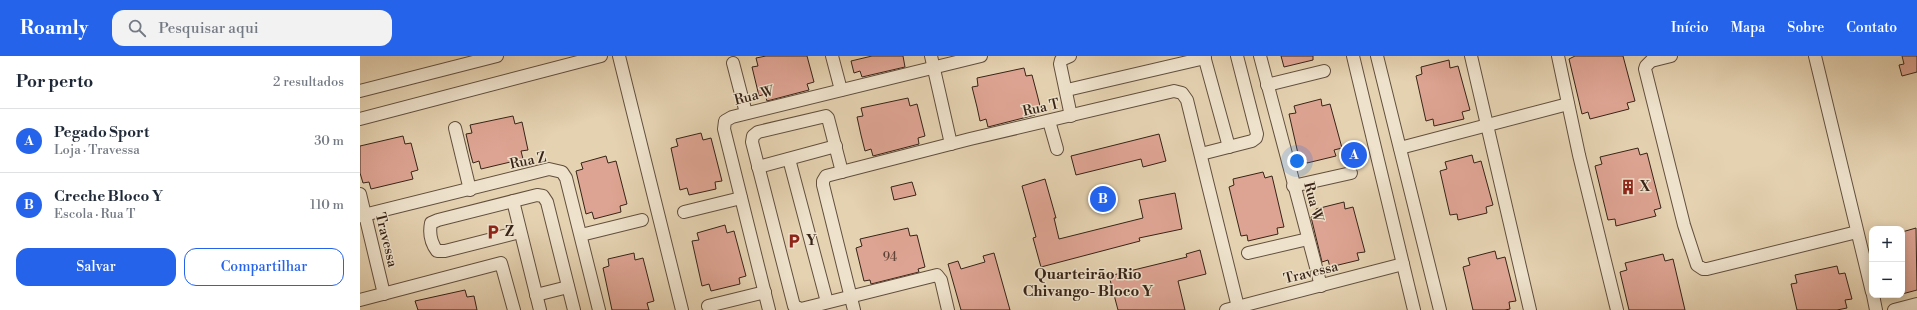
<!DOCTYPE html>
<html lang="pt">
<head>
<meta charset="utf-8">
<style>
  body { margin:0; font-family:"Libre Bodoni",serif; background:#f2f2f3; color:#1f2937 }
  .controls { position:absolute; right:12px; bottom:12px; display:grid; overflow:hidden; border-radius:8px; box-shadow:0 2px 10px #0003 }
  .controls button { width:36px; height:36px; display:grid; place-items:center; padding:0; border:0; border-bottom:1px solid #e0e1e3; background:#fff; color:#1f2937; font:20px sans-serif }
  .you { position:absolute; left:937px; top:105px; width:14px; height:14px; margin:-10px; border:3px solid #fff; border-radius:50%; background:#1a73e8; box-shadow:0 0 0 6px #1a73e833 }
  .badge { display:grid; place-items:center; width:26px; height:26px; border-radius:50%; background:#2563eb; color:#fff; font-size:13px; font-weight:700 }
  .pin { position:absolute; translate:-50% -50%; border:2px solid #fff; box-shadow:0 1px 4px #0006 }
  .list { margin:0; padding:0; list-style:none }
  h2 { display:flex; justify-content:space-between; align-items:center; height:52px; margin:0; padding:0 16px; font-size:17px }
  h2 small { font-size:13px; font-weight:400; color:#747a83 }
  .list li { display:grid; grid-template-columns:26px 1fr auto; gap:12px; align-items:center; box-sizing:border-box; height:64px; padding:0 16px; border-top:1px solid #e0e1e3 }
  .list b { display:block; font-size:15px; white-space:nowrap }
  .list p { margin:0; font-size:13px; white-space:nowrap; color:#747a83 }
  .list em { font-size:13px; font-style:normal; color:#747a83 }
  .actions { display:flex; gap:8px; padding:12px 16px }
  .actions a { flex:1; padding:9px 0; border:1px solid #2563eb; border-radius:12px; text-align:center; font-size:14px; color:#2563eb }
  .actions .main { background:#2563eb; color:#fff }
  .icon { flex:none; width:22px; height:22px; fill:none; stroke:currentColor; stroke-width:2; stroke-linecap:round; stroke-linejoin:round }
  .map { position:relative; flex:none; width:1557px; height:254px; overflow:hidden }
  header { display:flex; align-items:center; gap:24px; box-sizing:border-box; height:56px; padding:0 20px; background:#2563eb; color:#fff }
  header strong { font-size:19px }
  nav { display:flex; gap:22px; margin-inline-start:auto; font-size:14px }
  .search { width:280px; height:36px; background:#f2f2f3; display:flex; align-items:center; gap:10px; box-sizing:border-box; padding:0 14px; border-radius:12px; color:#747a83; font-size:15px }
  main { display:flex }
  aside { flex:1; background:#fff }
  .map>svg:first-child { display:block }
  .building { fill:#dea493; stroke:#372317 }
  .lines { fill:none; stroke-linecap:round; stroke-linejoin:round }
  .minor-casing { stroke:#624f3e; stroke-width:14 }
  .minor { stroke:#eee2cc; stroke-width:12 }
  .labels { text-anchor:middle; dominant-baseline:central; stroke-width:3; stroke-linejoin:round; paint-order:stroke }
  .number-label { font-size:12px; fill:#614336 }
  .street-label { font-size:14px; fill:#372317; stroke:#eee2cc }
  .poi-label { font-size:14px; font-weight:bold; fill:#372317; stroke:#eee2cc; text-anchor:start }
  .neighbourhood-label { font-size:15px; font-weight:bold; fill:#372317; stroke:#eee2cc }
</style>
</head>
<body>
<header>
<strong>Roamly</strong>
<div class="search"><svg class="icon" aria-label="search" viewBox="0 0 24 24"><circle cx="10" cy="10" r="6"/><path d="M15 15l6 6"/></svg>Pesquisar aqui</div>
<nav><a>Início</a><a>Mapa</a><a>Sobre</a><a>Contato</a></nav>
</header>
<main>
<aside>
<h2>Por perto<small>2 resultados</small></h2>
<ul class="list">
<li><span class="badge">A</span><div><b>Pegado Sport</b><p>Loja · Travessa</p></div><em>30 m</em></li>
<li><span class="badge">B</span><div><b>Creche Bloco Y</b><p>Escola · Rua T</p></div><em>110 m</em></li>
</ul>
<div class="actions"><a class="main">Salvar</a><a>Compartilhar</a></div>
</aside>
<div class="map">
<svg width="1557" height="254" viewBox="0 0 1557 254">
  <rect width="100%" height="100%" fill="#e5d2b1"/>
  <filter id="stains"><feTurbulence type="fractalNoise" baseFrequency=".005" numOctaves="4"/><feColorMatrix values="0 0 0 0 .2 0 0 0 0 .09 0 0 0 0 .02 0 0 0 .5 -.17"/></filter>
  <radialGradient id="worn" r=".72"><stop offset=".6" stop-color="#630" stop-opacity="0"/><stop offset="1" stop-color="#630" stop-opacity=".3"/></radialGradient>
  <g class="building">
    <path d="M406,0h41l7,26 -7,2 2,6 -42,11 -2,-7 -6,2 -7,-29 6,-1 -2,-8z"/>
    <path d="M512,0h31l2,11 -43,10 -2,-6 -6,2 -3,-12z"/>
    <path d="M921,0h32v4l-29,7z"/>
    <path d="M1215,0h48l12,45 -8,2 2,6 -39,10 -2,-7 -6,2 -13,-55z"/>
    <path d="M1542,0h15v16l-15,4 -3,-11 5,-1z"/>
    <path d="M1089,4l1,8 8,-2 12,44 -8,2 2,7 -30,7 -1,-7 -7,2 -10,-45 6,-2 -1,-7z"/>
    <path d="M664,12l2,8 6,-1 5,19 3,12 -7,2 2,7 -47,12 -2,-8 -6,2 -3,-14 -5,-20 6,-1 -1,-8z"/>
    <path d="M548,42l2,8 7,-2 8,32 -7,2 1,6 -46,12 -2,-7 -6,2 -4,-16 -4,-18 6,-1 -2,-8z"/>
    <path d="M961,43l1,7 8,-2 12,44 -8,2 2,6 -29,7 -2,-6 -6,1 -10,-44 7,-1 -2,-7z"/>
    <path d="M153,60l2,8 7,-2 6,28 -7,1 2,8 -42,10 -2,-8 -6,2 -3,-11 -4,-18 6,-1 -2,-8z"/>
    <path d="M341,77l2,7 8,-2 11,43 -7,1 1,7 -27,6 -2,-7 -7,2 -9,-42 7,-2 -2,-7z"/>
    <path d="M799,78l7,27 -23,6 -2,-8 -65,16 -5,-19z"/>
    <path d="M43,80l2,8 6,-1 7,27 -7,2 2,7 -42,10 -2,-7 -6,1 -3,-10v-27z"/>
    <path d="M1278,92l2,7 7,-2 14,55 -7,2 2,6 -40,10 -1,-7 -7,1 -13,-54 7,-2 -2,-7z"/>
    <path d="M1112,99l2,8 7,-2 12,44 -7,2 1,6 -29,7 -1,-6 -7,1 -10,-44 7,-2 -2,-7z"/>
    <path d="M246,100l2,7 8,-2 11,43 -7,2 1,6 -27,7 -2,-7 -6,2 -10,-43 7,-2 -2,-6z"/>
    <path d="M903,116l2,6 7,-2 12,51 -7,1 1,6 -30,7 -1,-6 -6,1 -12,-49 5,-2 -1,-6z"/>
    <path d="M685,123l11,39h-2l5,21 84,-21 -4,-18 36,-7 7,36 -43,9 1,3 -99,26 -8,-29 3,-1 -14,-51z"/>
    <path d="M552,126l4,13 -22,5 -3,-13z"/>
    <path d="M984,146l1,7 8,-2 12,45 -8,1 2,7 -29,7 -2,-7 -6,2 -11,-45 7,-1 -2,-7z"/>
    <path d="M365,169l2,8 7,-2 12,45 -7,2 1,6 -29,7 -2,-7 -7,2 -10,-45 7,-1 -2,-7z"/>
    <path d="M548,172l2,8 7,-1 8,32 -7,2 1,3 -48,12 -1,-4 -6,1 -8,-33 6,-2 -2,-7z"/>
    <path d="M1556,172l1,62 -15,4v-62z"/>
    <path d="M840,194l6,24 -28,7 7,29h-67l-9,-34 78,-19 -1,-3z"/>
    <path d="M1135,195l2,8 8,-2 11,44 -7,1 1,7 -5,1h-32l-10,-43 7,-2 -2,-7z"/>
    <path d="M274,197l1,7 8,-2 11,43 -7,2 2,7h-37l-9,-42 6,-2 -1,-7z"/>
    <path d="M634,197l16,57h-49l-13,-46 10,-3 3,8 24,-7 -2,-6z"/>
    <path d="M1303,198l2,7 8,-2 12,51h-56l-9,-38 7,-2 -2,-7z"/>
    <path d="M1477,210l2,8 6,-1 7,26 -7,1 2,8 -10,2h-40l-6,-26 6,-1 -2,-8z"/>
    <path d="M105,234l2,7 7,-1 3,14h-59l-3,-9z"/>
  </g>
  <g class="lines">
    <g class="minor-casing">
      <g id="minor">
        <path d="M259,0l63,254"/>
        <path d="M472,0l9,34"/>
        <path d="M571,0l20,88"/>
        <path d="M710,0l-9,4 -1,4 11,52"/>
        <path d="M844,0l25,91"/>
        <path d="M900,0l61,230"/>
        <path d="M993,0l61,254"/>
        <path d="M1017,0l63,254"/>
        <path d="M1111,0l59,254"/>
        <path d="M1198,0l21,99 38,155"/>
        <path d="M1311,0l-20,5 -5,5 -1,3 39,156 13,40 6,4h4l150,-37"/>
        <path d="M1455,0l57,236"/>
        <path d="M373,7l13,50"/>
        <path d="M907,29l57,-14"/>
        <path d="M707,34l138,-32"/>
        <path d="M0,35l137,-35"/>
        <path d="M0,63l241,-63"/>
        <path d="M689,65l8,28"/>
        <path d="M95,72l15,62"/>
        <path d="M1040,92l168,-44"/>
        <path d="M841,98l51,-13 4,-3 1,-4 -20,-78"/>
        <path d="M429,103l38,143"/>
        <path d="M398,111l78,-21"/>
        <path d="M482,116l-14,-54 -2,-2 -68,16 -5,4 -1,6 42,164 7,3 136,-34 4,5 7,30"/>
        <path d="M933,130l58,-13"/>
        <path d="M0,138l24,100"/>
        <path d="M153,145l27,109"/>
        <path d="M324,156l57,-14"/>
        <path d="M0,160l189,-47 13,3 4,6 33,132"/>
        <path d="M160,176l-75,19h-8c-6,-8 -8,-18 -6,-28l7,-3 99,-25 6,1 4,6 27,108"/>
        <path d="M221,179l61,-15"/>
        <path d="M888,197l60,-14"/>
        <path d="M176,239l32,-8"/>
        <path d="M1513,239l3,15"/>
        <path d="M0,244l141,-37 13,47"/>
        <path d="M348,250l57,-14"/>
        <path d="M409,254l-45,-181 1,-8 7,-4 249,-61"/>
        <path d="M494,254l-31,-125v-4l3,-5 144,-37 204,-48 8,2 5,7 51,207"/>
        <path d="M866,254l177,-46"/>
        <path d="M1534,254l23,-6"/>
      </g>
    </g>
    <use href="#minor" class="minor"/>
  </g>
  <defs>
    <g id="building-bare" transform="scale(1.2)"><path d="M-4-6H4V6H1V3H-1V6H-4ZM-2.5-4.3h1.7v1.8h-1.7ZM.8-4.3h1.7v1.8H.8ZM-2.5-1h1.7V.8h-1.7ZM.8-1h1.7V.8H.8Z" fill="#8f2418" stroke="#eee2cc" stroke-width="2.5" paint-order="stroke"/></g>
    <g id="parking-bare" transform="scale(1.2)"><path d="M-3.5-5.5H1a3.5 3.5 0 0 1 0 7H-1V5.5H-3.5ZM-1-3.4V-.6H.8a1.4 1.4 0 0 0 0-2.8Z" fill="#8f2418" stroke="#eee2cc" stroke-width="2.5" paint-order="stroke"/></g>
  </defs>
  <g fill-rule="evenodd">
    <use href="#building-bare" x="1268" y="131"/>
    <use href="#parking-bare" x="133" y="176"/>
    <use href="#parking-bare" x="434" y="185"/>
  </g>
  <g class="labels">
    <g class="number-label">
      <text x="530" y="201">94</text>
    </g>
    <g class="street-label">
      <text transform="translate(394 40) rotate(-14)">Rua W</text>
      <text transform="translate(681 52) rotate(-13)">Rua T</text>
      <text transform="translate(168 105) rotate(-12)">Rua Z</text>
      <text transform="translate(953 146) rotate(75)">Rua W</text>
      <text transform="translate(26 184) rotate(76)">Travessa</text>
      <text transform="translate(951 217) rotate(-14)">Travessa</text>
    </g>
    <g class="poi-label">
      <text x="1280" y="131">X</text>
      <text x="145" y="176">Z</text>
      <text x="446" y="185">Y</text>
    </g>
    <g class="neighbourhood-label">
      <text x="728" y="218">Quarteirão Rio<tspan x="728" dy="17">Chivango- Bloco Y</tspan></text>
    </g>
  </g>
  <rect width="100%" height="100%" filter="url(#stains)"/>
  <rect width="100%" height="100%" fill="url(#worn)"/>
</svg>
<div class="controls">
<button>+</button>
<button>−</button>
</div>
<div class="you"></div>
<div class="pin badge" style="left:994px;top:99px">A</div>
<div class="pin badge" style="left:743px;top:143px">B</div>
</div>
</main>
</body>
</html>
